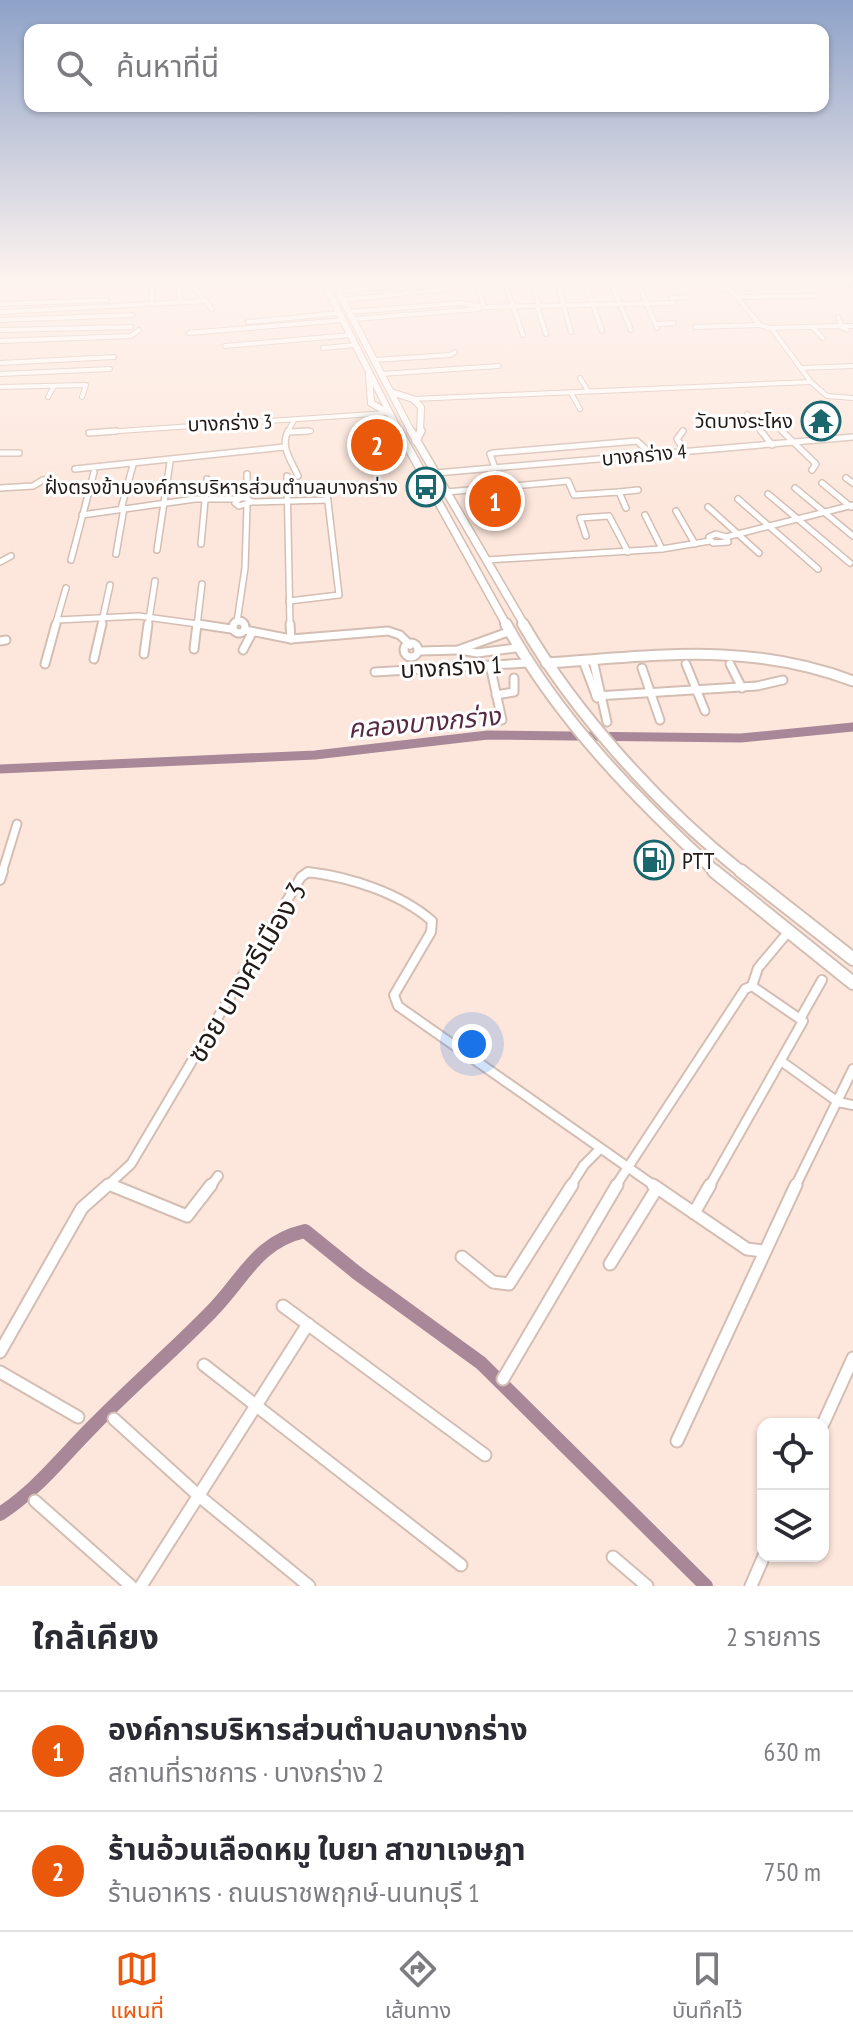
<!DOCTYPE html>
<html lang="th">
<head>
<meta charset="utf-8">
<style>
  body { margin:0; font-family:"PT Sans Narrow","Noto Sans Thai",sans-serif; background:#f7f7f7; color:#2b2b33 }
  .controls { position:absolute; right:24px; bottom:24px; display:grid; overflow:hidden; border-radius:16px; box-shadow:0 2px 6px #0004 }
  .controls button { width:72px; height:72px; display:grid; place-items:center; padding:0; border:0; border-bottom:2px solid #e1e1e2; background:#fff; color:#2b2b33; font:40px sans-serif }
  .you { position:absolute; left:472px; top:1044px; width:28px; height:28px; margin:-20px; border:6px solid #fff; border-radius:50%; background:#1a73e8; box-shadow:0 0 0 12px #1a73e833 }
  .badge { display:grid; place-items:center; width:52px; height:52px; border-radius:50%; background:#ea580c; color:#fff; font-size:26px; font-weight:700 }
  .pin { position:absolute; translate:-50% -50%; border:4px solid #fff; box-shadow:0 2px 8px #0006 }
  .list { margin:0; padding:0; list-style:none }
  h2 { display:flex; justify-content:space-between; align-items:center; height:104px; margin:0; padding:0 32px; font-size:34px }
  h2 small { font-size:26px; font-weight:400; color:#7c7c81 }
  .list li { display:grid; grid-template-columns:52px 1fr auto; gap:24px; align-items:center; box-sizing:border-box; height:120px; padding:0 32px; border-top:2px solid #e1e1e2 }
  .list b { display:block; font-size:30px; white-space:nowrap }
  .list p { margin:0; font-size:26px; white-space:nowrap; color:#7c7c81 }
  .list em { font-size:26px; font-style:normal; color:#7c7c81 }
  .icon { flex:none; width:44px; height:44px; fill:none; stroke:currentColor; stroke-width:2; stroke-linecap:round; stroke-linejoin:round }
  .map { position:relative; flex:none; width:853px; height:1586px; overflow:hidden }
  .search { position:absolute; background:#fff; box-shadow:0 2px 6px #0004; left:24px; right:24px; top:24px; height:88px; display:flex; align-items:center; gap:20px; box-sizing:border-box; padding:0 28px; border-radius:16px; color:#7c7c81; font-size:30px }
  .sheet { height:344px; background:#fff }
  nav { display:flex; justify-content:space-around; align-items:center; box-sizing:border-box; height:112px; border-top:2px solid #e1e1e2; background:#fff; font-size:22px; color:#7c7c81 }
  nav a { display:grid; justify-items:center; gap:4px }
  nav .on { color:#ea580c }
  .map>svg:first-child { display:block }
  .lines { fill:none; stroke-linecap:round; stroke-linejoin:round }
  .canal-far1 { stroke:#a88898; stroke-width:9 }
  .canal { stroke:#a88898; stroke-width:14 }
  .river { fill:#a88898; fill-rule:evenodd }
  .minor-far4-casing { stroke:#d4beb3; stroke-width:6 }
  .minor-far3-casing { stroke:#d4beb3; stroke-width:8 }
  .minor-far2-casing { stroke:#d4beb3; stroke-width:11 }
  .minor-far1-casing { stroke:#d4beb3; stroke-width:12 }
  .minor-casing { stroke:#d4beb3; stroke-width:15 }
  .tertiary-casing { stroke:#d4beb3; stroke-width:13 }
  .secondary-far3-casing { stroke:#d4beb3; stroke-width:8 }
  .secondary-far2-casing { stroke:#d4beb3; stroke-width:10 }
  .secondary-far1-casing { stroke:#d4beb3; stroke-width:14 }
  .secondary-casing { stroke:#d4beb3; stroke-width:16 }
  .minor-far4 { stroke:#fff; stroke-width:4 }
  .minor-far3 { stroke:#fff; stroke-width:5 }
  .minor-far2 { stroke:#fff; stroke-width:7 }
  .minor-far1 { stroke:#fff; stroke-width:8 }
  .minor { stroke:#fff; stroke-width:11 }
  .tertiary { stroke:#fff; stroke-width:9 }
  .secondary-far3 { stroke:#fff; stroke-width:6 }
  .secondary-far2 { stroke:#fff; stroke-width:7 }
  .secondary-far1 { stroke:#fff; stroke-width:10 }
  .secondary { stroke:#fff; stroke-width:12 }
  .labels { text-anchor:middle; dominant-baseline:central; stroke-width:6; stroke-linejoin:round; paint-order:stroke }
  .far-poi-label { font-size:20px; fill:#221a16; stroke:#fff; text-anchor:end }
  .far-street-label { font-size:20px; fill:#221a16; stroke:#fff }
  .street-label { font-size:24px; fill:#221a16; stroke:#fff }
  .poi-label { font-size:24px; fill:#221a16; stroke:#fff; text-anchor:start }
  .water-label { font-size:26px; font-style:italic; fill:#572a43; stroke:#fff }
  .near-street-label { font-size:28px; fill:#221a16; stroke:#fff }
</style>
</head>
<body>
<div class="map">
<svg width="853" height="1586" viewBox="0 0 853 1586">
  <rect width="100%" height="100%" fill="#fde7dc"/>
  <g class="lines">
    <path class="canal-far1" d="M0,769l315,-14 173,-20 253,3 112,-11"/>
    <path class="canal" d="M0,1514c37,-24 62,-57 93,-88 38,-39 80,-75 118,-114 33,-33 45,-70 94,-81l52,42 124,90 225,223"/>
    <path class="river" d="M843,281h8l2,11z"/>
    <g class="minor-far4-casing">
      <g id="minor-far4">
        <path d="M179,281l1,21"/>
        <path d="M504,281l19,54"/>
        <path d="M532,281l7,25"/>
        <path d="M557,281l14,51"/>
        <path d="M585,281l17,50"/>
        <path d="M610,281l21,49"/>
        <path d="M637,281l20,47"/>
        <path d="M713,281l5,7 14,3 28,34 12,4 39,53 16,14 26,2"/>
        <path d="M179,283h12l21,26"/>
        <path d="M338,292l96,-11"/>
        <path d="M737,297l78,-1"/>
        <path d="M671,298l17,-1"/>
        <path d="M343,300l112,-12 6,-5"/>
        <path d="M0,304l107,-4"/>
        <path d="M151,304l2,-23"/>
        <path d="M537,306l9,28"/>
        <path d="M484,307l-8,-25 28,-1"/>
        <path d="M0,312l206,-11"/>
        <path d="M350,312l110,-9 26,4 188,-4"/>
        <path d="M838,317l4,9h11"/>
        <path d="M354,319l125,-10"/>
        <path d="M0,320l133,-5"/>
        <path d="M248,322l92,-9"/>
        <path d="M656,324l18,-1"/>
        <path d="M695,327l65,-2"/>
        <path d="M812,327l11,11"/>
        <path d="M771,328l68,-2 8,4"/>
        <path d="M0,330l131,-3"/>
        <path d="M189,333l155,-13"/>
        <path d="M0,341l131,-5 8,-6"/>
        <path d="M225,346l126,-11"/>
        <path d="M323,348l33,-3"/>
        <path d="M374,360l76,-5 5,-3"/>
        <path d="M0,363l114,-6"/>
        <path d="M801,368l52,-2"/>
        <path d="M0,374l110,-5"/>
        <path d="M381,374l118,-8"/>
        <path d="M580,378l8,13"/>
        <path d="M0,387l86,-2 -4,12"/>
        <path d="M571,393l9,16"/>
        <path d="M48,397l6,-11"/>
        <path d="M413,399l398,-17"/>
        <path d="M767,413l17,20"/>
        <path d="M747,414l15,19"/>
        <path d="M290,432l21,-1"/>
        <path d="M89,433l298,-20"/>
        <path d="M287,433l7,-13"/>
      </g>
    </g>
    <g class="minor-far3-casing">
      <g id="minor-far3">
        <path d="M288,431c-8,16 3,29 10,45"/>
        <path d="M683,431l-6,8 8,12"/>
        <path d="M761,431l11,14"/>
        <path d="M782,431l34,33 -4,6"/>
        <path d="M290,432l18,-1"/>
        <path d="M89,433l27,-2"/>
        <path d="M0,453h19"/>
        <path d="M495,468l-5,-14 3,-1 144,-12 13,12"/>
        <path d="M75,469l209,-22"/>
        <path d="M436,473l417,-36"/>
        <path d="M247,474v24"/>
        <path d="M287,476l3,150"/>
        <path d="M846,478l7,5"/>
        <path d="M822,483l29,24"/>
        <path d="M0,488l33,-2 10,-6"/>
        <path d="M795,488l58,48"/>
        <path d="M447,492l121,-11 6,14 45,-3 7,16"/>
        <path d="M619,492l19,-2"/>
        <path d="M768,494l82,69"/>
        <path d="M240,498h7l4,4 -12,4 -4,-3z"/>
        <path d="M738,499l80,70"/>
        <path d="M251,502l77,-2"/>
        <path d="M708,507l51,46"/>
        <path d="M121,509l12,-44"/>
        <path d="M676,511l19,33"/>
        <path d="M82,515l113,-16h42"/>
        <path d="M645,515l17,34"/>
        <path d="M716,534l10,3 2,5 -15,1 -4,-6z"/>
        <path d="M586,536l-6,-18 29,-2 19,36"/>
        <path d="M726,537l127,-32"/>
        <path d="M201,544l6,-65"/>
        <path d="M157,550l13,-88"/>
        <path d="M116,554l8,-46"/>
        <path d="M71,560l23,-88"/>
        <path d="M486,560l176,-11 48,-8"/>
        <path d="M0,562l11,-6"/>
        <path d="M289,601l50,-6 -13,-110"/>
        <path d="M57,620l82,-4 73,10"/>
        <path d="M237,622l8,-54 2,-62"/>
        <path d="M55,626l11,-38"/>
        <path d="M101,626l9,-41"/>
        <path d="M148,626l7,-45"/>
        <path d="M197,626l5,-42"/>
      </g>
    </g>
    <g class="minor-far2-casing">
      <g id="minor-far2">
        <circle cx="239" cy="627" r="6"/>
        <path d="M198,624l33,5"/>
        <path d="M290,624l1,15"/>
        <path d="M245,630l46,9 97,-8 12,4 10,10"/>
        <path d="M0,641l6,-1"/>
        <circle cx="411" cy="650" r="7"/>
        <path d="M194,649l3,-25"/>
        <path d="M243,650l9,-17"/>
        <path d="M461,650l16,3 39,-5"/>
        <path d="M420,651l38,-1 50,-18"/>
        <path d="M144,654l4,-30"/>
        <path d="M94,659l8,-35"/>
        <path d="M593,660l14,62"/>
        <path d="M583,661l14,37"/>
        <path d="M45,664l11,-40"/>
        <path d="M686,664l19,47"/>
        <path d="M730,664l12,24"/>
        <path d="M490,665l12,55"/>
        <path d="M642,668l18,52"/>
        <path d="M375,672l152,-9"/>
        <path d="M496,695l18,-3v-14"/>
        <path d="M596,696l161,-10 26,-6"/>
        <path d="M2,873l15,-49"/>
        <path d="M307,873h5"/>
      </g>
    </g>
    <g class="minor-far1-casing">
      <g id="minor-far1">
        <path d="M0,880l3,-9"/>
        <path d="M752,986l48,33"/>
        <path d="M781,1061l57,41 15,3"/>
        <path d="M110,1184l6,3"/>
        <path d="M106,1187l25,-23 170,-287 7,-5c42,5 92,21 124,49l-1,11 -37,63 4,11 258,181"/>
        <path d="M210,1187l8,-11"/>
        <path d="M570,1187l14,-22 16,-16"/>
        <path d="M615,1187l130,-198 7,-3 6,-18 31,-37"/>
        <path d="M709,1187l94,-166 -3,-2 22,-39"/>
        <path d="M795,1187l58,-118"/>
      </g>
    </g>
    <g class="minor-casing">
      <g id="minor">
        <path d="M111,1185l76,31 24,-31"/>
        <path d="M653,1185l94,64 16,2"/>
        <path d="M694,1213l16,-28"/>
        <path d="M462,1257l31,25 16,2 63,-99"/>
        <path d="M610,1264l47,-76"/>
        <path d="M283,1306l202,149"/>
        <path d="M0,1352l82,-144 26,-23"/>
        <path d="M204,1365l257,200"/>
        <path d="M0,1372l78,45"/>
        <path d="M503,1379l114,-194"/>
        <path d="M114,1419l85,77 110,90"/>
        <path d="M823,1424l30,-66"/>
        <path d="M677,1441l119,-256"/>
        <path d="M35,1501l96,85"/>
        <path d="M613,1557l34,29"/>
        <path d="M141,1586l167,-262"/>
        <path d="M751,1586l13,-30"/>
      </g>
    </g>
    <g class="tertiary-casing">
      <path id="tertiary" d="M546,663c110,-7 201,-22 307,18"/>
    </g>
    <g class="secondary-far3-casing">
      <g id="secondary-far3">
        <path d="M323,281l77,152"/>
        <path d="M333,281l79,152"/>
        <path d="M369,375l2,28 19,11"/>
        <path d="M391,392l22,7 8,8 -1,26"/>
      </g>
    </g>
    <g class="secondary-far2-casing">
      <g id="secondary-far2">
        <path d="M399,431l108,195"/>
        <path d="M411,431l114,195"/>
        <path d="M416,441l5,-10"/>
      </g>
    </g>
    <g class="secondary-far1-casing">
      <g id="secondary-far1">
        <path d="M506,624c52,95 131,176 211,249"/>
        <path d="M523,624c53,91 138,184 220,249"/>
      </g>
    </g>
    <g class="secondary-casing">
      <g id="secondary">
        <path d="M714,871l139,112"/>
        <path d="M741,871l112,88"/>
      </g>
    </g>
    <use href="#minor-far4" class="minor-far4"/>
    <use href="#minor-far3" class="minor-far3"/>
    <use href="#minor-far2" class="minor-far2"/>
    <use href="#minor-far1" class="minor-far1"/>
    <use href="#minor" class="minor"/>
    <use href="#tertiary" class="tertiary"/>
    <use href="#secondary-far3" class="secondary-far3"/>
    <use href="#secondary-far2" class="secondary-far2"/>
    <use href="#secondary-far1" class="secondary-far1"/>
    <use href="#secondary" class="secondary"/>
  </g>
  <linearGradient id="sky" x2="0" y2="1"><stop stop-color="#8ea2c8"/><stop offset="0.56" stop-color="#fef4ef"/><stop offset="1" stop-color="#fef4ef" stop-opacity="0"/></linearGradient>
  <rect width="853" height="503" fill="url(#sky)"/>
  <defs>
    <g id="temple-ring" transform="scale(2)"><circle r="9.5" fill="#fff" stroke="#1a676e" stroke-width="1.5"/><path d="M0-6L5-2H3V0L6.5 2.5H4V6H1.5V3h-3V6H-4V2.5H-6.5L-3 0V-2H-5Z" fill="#1a676e"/></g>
    <g id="bus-ring" transform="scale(2)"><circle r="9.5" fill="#fff" stroke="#1a676e" stroke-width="1.5"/><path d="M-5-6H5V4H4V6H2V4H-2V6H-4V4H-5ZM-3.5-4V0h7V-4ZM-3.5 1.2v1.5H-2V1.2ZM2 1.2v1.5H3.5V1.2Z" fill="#1a676e"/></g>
    <g id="fuel-ring" transform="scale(2)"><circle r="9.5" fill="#fff" stroke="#1a676e" stroke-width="1.5"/><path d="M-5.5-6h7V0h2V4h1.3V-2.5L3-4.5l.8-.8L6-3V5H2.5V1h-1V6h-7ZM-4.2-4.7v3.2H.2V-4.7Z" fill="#1a676e"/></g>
  </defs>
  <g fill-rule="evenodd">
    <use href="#temple-ring" x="821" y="421"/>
    <use href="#bus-ring" x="426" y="487"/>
    <use href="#fuel-ring" x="654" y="860"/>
  </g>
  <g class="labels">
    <g class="far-poi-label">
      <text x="793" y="421">วัดบางระโหง</text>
      <text x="398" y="487">ฝั่งตรงข้ามองค์การบริหารส่วนตำบลบางกร่าง</text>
    </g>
    <g class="far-street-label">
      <text transform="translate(230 423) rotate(-2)">บางกร่าง 3</text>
      <text transform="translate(644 455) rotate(-5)">บางกร่าง 4</text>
    </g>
    <g class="street-label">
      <text transform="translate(451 667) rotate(-3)">บางกร่าง 1</text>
    </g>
    <g class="poi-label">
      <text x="682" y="860">PTT</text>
    </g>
    <g class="water-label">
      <text transform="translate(424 722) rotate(-5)">คลองบางกร่าง</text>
    </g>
    <g class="near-street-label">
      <text transform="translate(246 972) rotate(-59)">ซอย บางศรีเมือง 3</text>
    </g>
  </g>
</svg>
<div class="controls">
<button><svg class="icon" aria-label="locate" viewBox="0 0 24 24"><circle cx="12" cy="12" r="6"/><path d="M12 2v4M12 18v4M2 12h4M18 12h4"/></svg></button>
<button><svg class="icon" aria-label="layers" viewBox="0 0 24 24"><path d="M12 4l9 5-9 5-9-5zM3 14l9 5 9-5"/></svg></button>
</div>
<div class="you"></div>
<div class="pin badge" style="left:495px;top:501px">1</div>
<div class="pin badge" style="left:377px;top:445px">2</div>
<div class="search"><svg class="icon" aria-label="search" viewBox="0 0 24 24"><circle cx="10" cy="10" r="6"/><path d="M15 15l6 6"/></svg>ค้นหาที่นี่</div>
</div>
<section class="sheet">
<h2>ใกล้เคียง<small>2 รายการ</small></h2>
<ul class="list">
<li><span class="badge">1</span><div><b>องค์การบริหารส่วนตำบลบางกร่าง</b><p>สถานที่ราชการ · บางกร่าง 2</p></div><em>630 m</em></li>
<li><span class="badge">2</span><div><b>ร้านอ้วนเลือดหมู ใบยา สาขาเจษฎา</b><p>ร้านอาหาร · ถนนราชพฤกษ์-นนทบุรี 1</p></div><em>750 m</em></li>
</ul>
</section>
<nav>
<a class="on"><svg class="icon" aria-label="map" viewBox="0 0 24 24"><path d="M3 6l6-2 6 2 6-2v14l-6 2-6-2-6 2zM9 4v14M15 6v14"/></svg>แผนที่</a>
<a><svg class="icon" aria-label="directions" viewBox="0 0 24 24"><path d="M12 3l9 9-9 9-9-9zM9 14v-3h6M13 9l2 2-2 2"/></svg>เส้นทาง</a>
<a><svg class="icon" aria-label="saved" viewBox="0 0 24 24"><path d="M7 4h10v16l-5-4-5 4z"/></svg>บันทึกไว้</a>
</nav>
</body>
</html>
